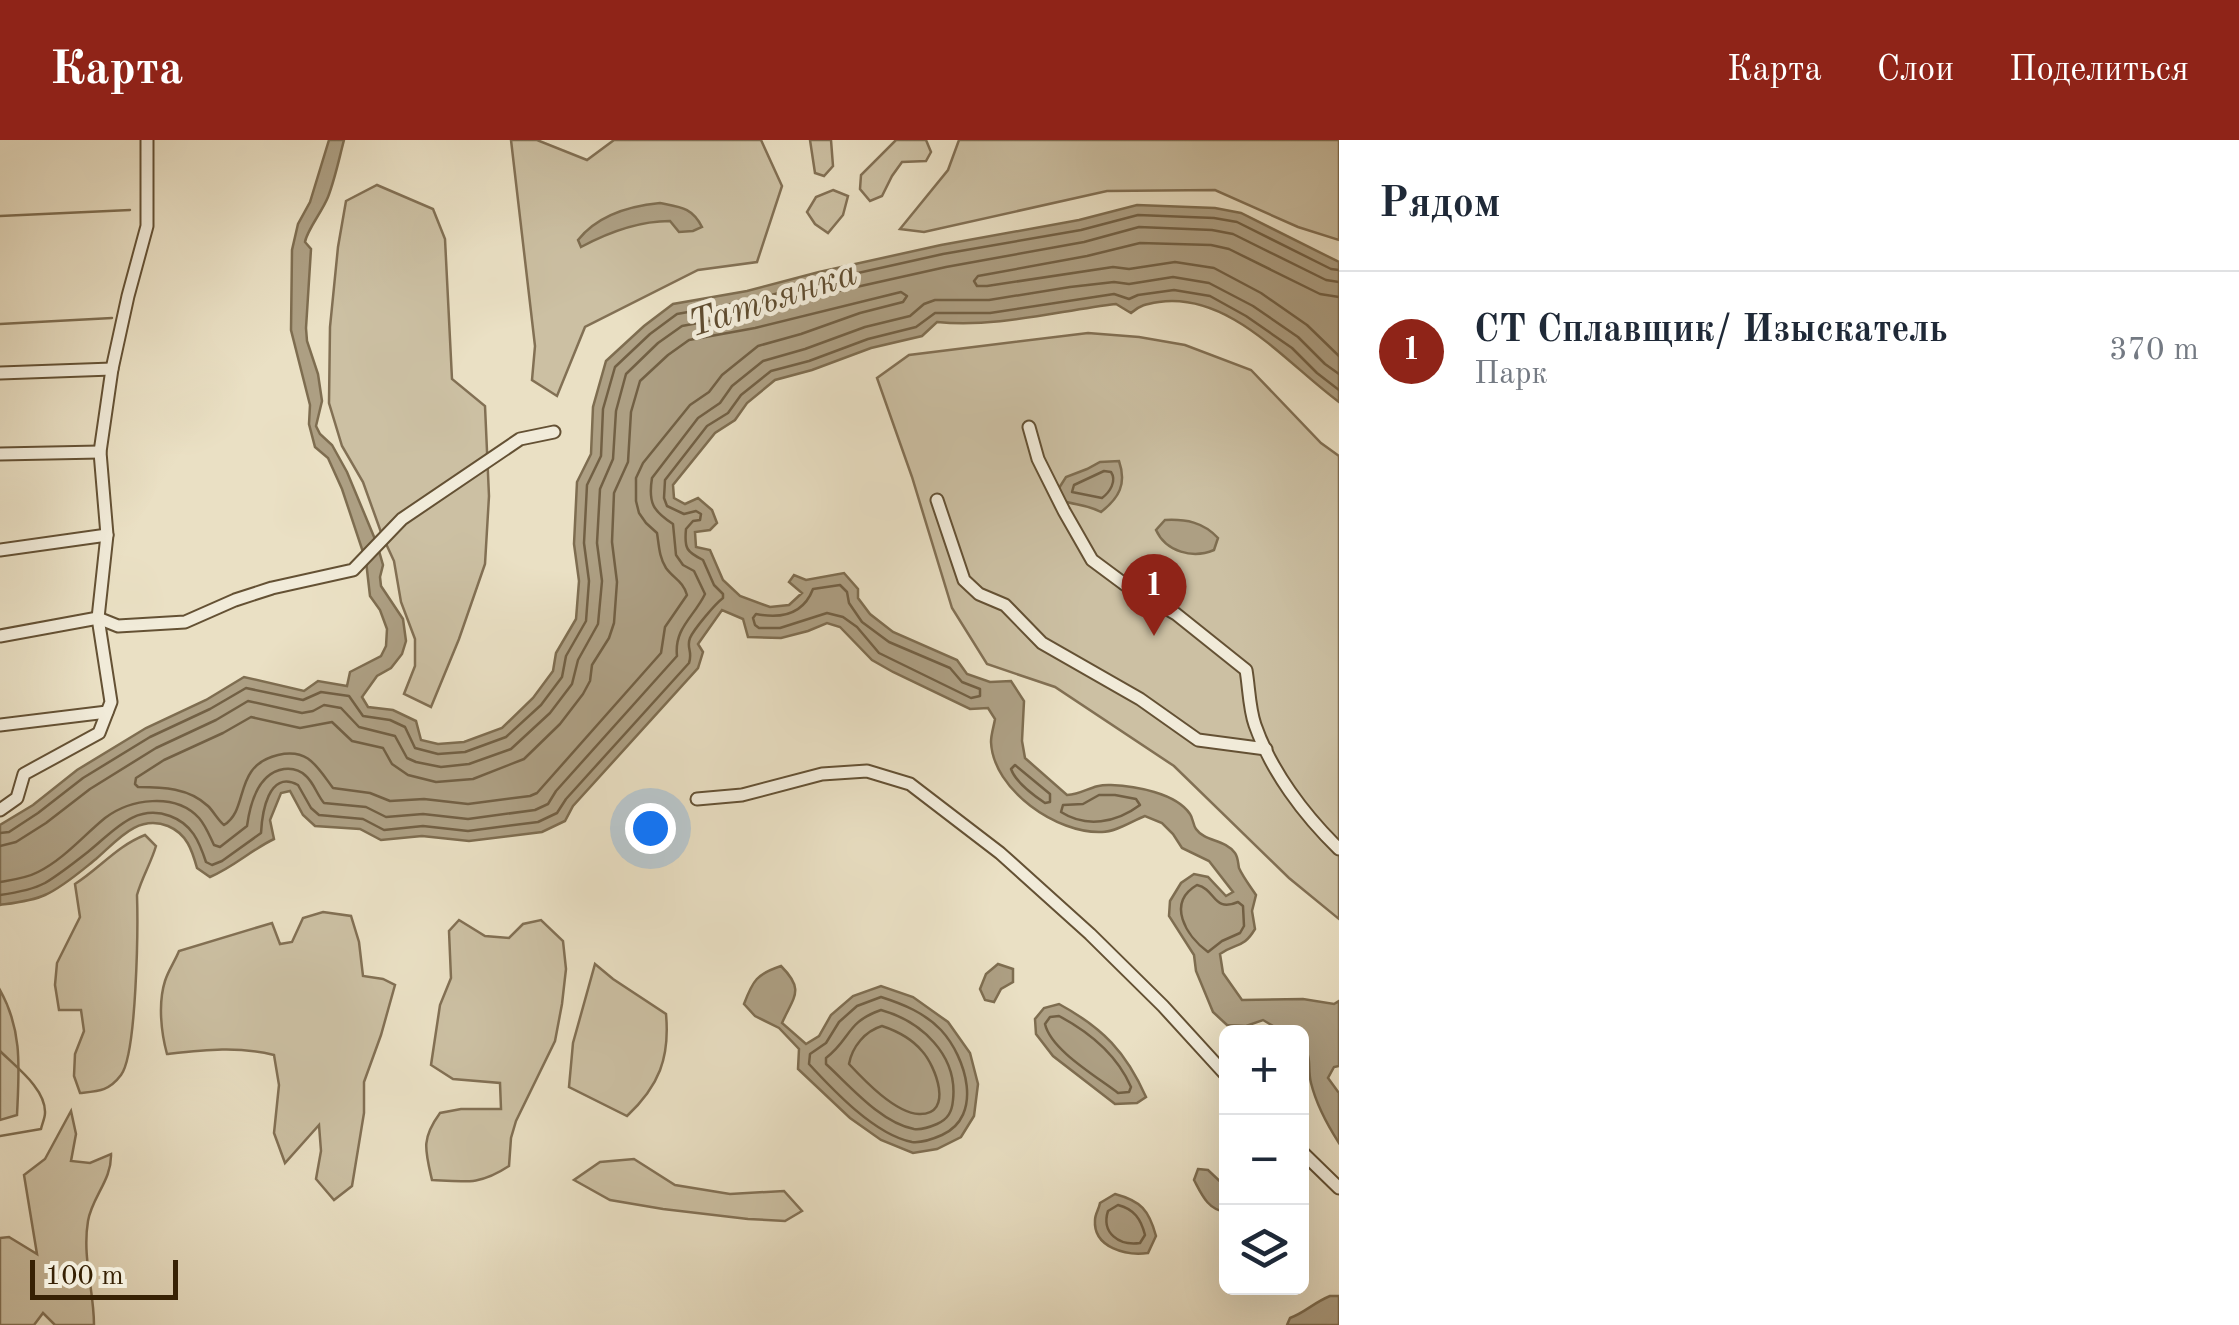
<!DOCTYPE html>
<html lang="ru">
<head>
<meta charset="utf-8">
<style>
  body { margin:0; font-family:"Old Standard TT",serif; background:#f2f2f3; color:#1f2937 }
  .controls { position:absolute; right:30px; bottom:30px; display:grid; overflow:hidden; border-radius:15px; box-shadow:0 10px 40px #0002 }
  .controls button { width:90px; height:90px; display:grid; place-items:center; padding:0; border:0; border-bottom:2px solid #e0e1e3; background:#fff; color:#1f2937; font:50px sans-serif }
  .scale { position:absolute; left:30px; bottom:25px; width:148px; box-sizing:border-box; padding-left:10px; border:5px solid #372104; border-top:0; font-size:28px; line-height:35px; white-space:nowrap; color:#372104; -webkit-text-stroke:8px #f1ebd9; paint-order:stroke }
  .you { position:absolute; left:650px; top:688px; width:35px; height:35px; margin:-25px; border:8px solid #fff; border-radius:50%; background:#1a73e8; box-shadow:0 0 0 15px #1a73e833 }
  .badge { display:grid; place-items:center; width:65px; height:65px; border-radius:50%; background:#8f2418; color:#fff; font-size:32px; font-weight:700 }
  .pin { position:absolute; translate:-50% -82px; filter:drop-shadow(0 2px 5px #0008) }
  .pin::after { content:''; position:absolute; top:52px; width:35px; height:30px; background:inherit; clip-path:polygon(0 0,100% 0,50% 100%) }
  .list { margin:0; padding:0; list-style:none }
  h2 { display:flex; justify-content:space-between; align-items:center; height:130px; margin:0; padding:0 40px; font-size:42px }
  h2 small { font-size:32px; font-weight:400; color:#747a83 }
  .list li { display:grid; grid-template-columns:65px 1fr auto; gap:30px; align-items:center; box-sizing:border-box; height:160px; padding:0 40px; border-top:2px solid #e0e1e3 }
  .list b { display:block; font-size:38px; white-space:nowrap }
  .list p { margin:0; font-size:32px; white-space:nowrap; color:#747a83 }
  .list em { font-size:32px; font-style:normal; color:#747a83 }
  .icon { flex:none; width:55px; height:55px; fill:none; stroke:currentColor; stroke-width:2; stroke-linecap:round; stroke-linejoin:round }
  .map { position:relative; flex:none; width:1339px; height:1185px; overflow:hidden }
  header { display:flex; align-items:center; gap:60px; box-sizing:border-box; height:140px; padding:0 50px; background:#8f2418; color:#fff }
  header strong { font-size:48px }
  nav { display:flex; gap:55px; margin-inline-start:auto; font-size:35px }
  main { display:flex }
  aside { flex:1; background:#fff }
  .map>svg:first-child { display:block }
  .green { fill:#ccc0a3; stroke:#827054; stroke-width:2.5 }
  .water { fill:#ad9f83; stroke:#7e6d50; stroke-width:2.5 }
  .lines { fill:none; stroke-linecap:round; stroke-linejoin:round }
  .shore { stroke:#726044; stroke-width:2.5 }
  .stream { stroke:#7e6d50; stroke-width:2.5 }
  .street-casing { stroke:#645134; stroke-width:15 }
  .street { stroke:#f1ebd9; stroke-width:11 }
  .labels { text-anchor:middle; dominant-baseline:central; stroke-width:9; stroke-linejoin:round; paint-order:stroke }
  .water-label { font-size:38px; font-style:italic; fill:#604d30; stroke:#f1ebd9 }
</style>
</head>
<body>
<header>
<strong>Карта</strong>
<nav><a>Карта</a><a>Слои</a><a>Поделиться</a></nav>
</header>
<main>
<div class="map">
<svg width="1339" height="1185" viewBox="0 0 1339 1185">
  <rect width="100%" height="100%" fill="#eae0c4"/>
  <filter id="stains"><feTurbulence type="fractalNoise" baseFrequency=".002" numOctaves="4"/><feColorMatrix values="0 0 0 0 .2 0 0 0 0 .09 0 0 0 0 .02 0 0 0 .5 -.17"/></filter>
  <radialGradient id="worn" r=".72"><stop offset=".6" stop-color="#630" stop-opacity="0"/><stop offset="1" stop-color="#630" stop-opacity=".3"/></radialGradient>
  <g class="green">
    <path d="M511,0h26l50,20 27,-20h147l21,46 -25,76 -59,8 -113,57 -28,69 -25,-16 3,-34z"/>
    <path d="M810,0h21l2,26 -9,10 -9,-3z"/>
    <path d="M896,0h30l5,12 -5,9 -24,1 -10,14 -10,20 -12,5 -10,-12 1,-14z"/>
    <path d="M959,0h380v100l-41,-13 -83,-37 -108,1 -183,41 -24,-3 48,-59z"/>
    <path d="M377,45l56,24 12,30 7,140 33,27 4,90 -4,68 -26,75 -28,68 -27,-13 11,-28v-27l-14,-37 -7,-41 -12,-26 -19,-53 -21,-36 -13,-43 1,-76 8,-80 8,-46z"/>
    <path d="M833,50l15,6 -5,19 -15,18 -13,-9 -8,-12 9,-15z"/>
    <path d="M1088,193l51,4 46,8 66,25 70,73 18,13v463l-50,-41 -115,-112 -119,-79 -68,-23 -35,-56 -40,-131 -35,-99 32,-23z"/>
    <path d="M145,695l11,11c-5,17 -14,31 -19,49 1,31 0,159 -16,180 -12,16 -22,16 -41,18l-6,-17 1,-22 9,-23 -3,-21h-22l-4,-25 2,-22 23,-46 -5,-33c25,-16 42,-38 70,-49z"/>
    <path d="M323,772l28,4 8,26 4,34 20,3 12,6 -14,50 -17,47v31l-12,73 -18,14 -18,-21 5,-28 -2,-26 -34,38 -11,-30 5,-48 -5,-30c-36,-9 -70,-5 -107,-1 -6,-22 -9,-51 -2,-73 3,-10 10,-20 14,-30l93,-28 8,21 12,-2 11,-24z"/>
    <path d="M459,780l26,16 24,2 14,-14 18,-4 22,21 3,28 -4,35 -7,37 -39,80 -5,17 -2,28c-29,19 -42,16 -77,14 -7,-30 -11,-41 8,-67l21,-4h40l-1,-26 -47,-4 -22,-14 9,-60 11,-27 -2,-47z"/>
    <path d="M595,824l18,15 53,35c4,44 -7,72 -39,102l-58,-29 4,-44z"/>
    <path d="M0,850c23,41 19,80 17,125l-17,5z"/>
    <path d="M71,971l5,23 -5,27 19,2 21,-9c1,26 -19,43 -23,67 -6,36 6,69 6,104h-39l-12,-12 -9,12h-34v-87l9,-1 28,17 -13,-79 21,-16z"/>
    <path d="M634,1019l41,26 55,9 54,-3 18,20 -17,10 -37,-2 -85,-10 -53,-9 -36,-20 26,-18z"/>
  </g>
  <g class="water">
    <path d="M329,0h15c-5,19 -9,39 -16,57 -6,15 -21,33 -23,45l6,7 -5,79 1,13 11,33 4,27 -6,25 4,8 12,11 15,27 30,72 6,21 -3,12 1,9 22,33 3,22 -4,13 -11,14 -14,8 -15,21 6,10 25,3 23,11 5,19 17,4 26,-2 38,-14 31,-30 20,-27 3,-18 20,-34 3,-38 -5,-37 3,-62 14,-28 2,-47 13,-46 38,-35 29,-22 74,-13 72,-19 122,-27 138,-25 58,-15 78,3 26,5 98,49v140c-52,-38 -109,-110 -180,-100 -13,2 -19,3 -28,11l-15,-9c-59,7 -119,24 -179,18l-15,14 -51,12 -59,22 -37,10 -28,23 -12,17 -20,13 -42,52 1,13 11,6 13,-6 14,12 5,13 -7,7 -15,2 1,15 14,3 13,30 17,16 30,11 19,-2 13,-12 -13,-11 5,-7 12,5 38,-7 14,16v9l12,16 23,18 64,28 10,14 23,8 21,-1 13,20 -2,40 3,17 42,37c18,-1 24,-11 44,-10 24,1 65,8 79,29 3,4 3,11 6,15 9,13 29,10 39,24 3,4 3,10 4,15 4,9 11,18 17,27l-4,16 3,18c-12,20 -18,13 -35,25l3,19 19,27 61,-1 31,5 5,-3v65l-5,1 -6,11 11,15v50c-11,-17 -23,-40 -28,-60 -4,-15 2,-26 -9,-38v-13h-19l-20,-12 -17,6 -19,-1 -14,-13 -17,-41 -2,-16 -25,-39 1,-15 11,-18 13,-9 14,3 18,19 7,-4 -24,-31 -27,-13 -9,-14 -11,-11 -17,-7c-13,5 -29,16 -43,16 -45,2 -109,-42 -111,-90 0,-8 3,-16 4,-23l-7,-11 -18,1 -77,-37 -21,-12 -32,-33 -13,-4 -19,8 -27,7 -33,-1 -5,-18 -21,-9 -24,34 5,8 -5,16 -125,138 -8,15 -23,11 -73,9 -47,-5 -41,4 -21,-11 -45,-3 -12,-11 -13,-24 -9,2 -11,27 4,19c-23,11 -40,28 -64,38l-13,-9c-5,-18 -10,-34 -29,-42 -31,-12 -51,15 -72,33 -15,12 -33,28 -51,36 -13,6 -31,8 -45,10v-80l33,-20 44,-35 69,-42 60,-28 38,-23 60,14 14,-10 29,5 3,-14 31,-16 5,-10 1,-17 -7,-19 -10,-14 -4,-35 -24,-72 -14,-31 -13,-11 -6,-23 1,-19 -19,-75 1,-80 6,-26 12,-22z"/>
    <path d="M660,63c20,4 32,4 42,24l-9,4 -14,1 -9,-11c-32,0 -61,11 -89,26l-3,-7c19,-24 51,-34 82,-37z"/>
    <path d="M1119,321c8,23 0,37 -18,51 -13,-7 -25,-7 -38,-11l-4,-13 7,-11 21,-8 13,-7z"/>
    <path d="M1165,380c21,-1 38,2 53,18l-4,12c-21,9 -48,2 -58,-20z"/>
    <path d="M998,824l15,5v13l-12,7 -7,13 -9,-2 -5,-11 6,-15z"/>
    <path d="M781,826c24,24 13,30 1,57l24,21 13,-8 12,-21 22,-19 28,-10 32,11 35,25 22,31 8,31 -4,32 -13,21 -24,12 -24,4 -32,-13 -31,-22 -52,-49 1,-20 -20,-21 -24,-12 -11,-12c9,-24 13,-30 37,-38z"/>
    <path d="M1059,864c44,24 67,48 87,93l-9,6 -22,1 -62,-48 -17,-22 -1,-15 9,-11z"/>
    <path d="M1198,1029l10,1 18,17v25c-18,-2 -24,-17 -32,-32z"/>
    <path d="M1115,1054c26,7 34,16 41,42l-8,17c-21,3 -55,-5 -53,-33 0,-6 4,-11 5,-17z"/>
    <path d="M1330,1156h9v29h-52l3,-7c16,-6 23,-15 40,-22z"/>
  </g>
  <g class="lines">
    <g class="shore">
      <path d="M901,152l6,4 -4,6 -43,11 -59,21 -43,12 -36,29 -13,17 -19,13 -47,58 -7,15v23l3,12 7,10 11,10c2,12 2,24 9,35 8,11 17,13 21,27l-22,32 -4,26 -124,140 -7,3 -62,8 -44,-5 -34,2 -20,-8 -37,-5c-16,-21 -24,-40 -55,-33 -46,11 -28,54 -54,70 -6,-5 -10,-13 -16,-19 -19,-18 -45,-19 -70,-19l-3,-3 1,-6 28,-18 59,-27 28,-16 49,11 32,-6 20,19 31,7 9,16 16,11 28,7 37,-3 51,-20 36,-35 23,-30 7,-13 2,-16 17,-27 5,-15 3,-41 -5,-40 2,-49 14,-31 3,-50 9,-31 28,-26 21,-15 66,-12z"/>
      <path d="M1339,157l-19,-3 -91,-45 -18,-4 -71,-2 -53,13 -109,20 -4,5 3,5h10l126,-19 16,2 46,-7 39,6 47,25 46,32 32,31"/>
      <path d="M1104,331l7,1c6,9 -1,20 -9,26l-30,-6 2,-7z"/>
      <path d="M840,445l7,7 2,11 13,19 27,20 61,26 12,14 18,7v7l-9,2 -92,-45 -22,-26 -14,-10 -16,-4 -47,15h-21l-4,-3 -2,-7 3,-4c25,5 47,1 57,-25z"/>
      <path d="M1015,625l35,29v8l-5,1c-12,-8 -29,-20 -34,-34z"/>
      <path d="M1099,655h16l21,4 4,6c-24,18 -54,23 -79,7l2,-7 20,-1z"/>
      <path d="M0,693l9,-1 29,-19 45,-35 67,-41 60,-28 36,-21 57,12 18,-8 28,4 14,20 27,4 15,7 10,21 23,6 27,-2 41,-15 35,-32 21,-28 4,-21 20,-35 3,-40 -5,-38 3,-58 14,-29 2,-47 12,-42 35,-33 27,-20 72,-13 73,-20 121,-27 138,-24 57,-15 76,3 23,4 94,47 8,1"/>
      <path d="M0,706l16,-4 30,-19 44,-34 66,-41 60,-28 32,-19 54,12 11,-2 11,-6 17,3 18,19 36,9 12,22 9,4 25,5 28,-3 42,-15 39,-36 22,-29 6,-24 20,-36 4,-43 -5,-38 3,-54 13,-30 3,-48 10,-37 32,-31 24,-17 70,-13 73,-19 121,-27 138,-25 55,-15 73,3 21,4 93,46 13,2"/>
      <path d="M0,742c12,-2 27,-4 38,-10 26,-13 45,-36 67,-54 25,-19 70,-26 94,0 7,8 11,19 15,27l6,2 27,-21c3,-22 11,-53 37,-57 8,-1 16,1 22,7 8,7 11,19 18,27l42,4 20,10 37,-3 45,5 67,-9 13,-6 8,-13 121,-135c-3,-28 17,-39 28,-62l-11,-23 -11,-6 -7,-10 -3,-31c-20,-13 -25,-21 -21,-46l46,-60 22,-15 12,-17 31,-25 42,-12 60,-22 45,-11 14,-12 11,-4h54l81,-13 44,-5 15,2 44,-7 36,6 44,23 45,31 27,27 14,10"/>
      <path d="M1197,745c19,4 16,28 41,17l5,4 1,20 -4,7 -18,8 -14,11c-22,-16 -42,-49 -11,-67z"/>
      <path d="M0,755c14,-2 32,-5 45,-12 15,-9 30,-21 44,-32 24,-19 46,-48 81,-35 22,8 29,25 36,46l6,3 10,-4 39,-28c1,-19 7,-64 37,-48l13,23 8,7 44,4 21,11 39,-4 45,5 70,-9 19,-9 9,-14 123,-136c4,-12 -3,-15 1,-25 4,-9 25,-34 33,-40v-4l-9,-9 -11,-25c-16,-8 -19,-11 -17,-31l7,-8 7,-1 1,-6 -5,-3 -12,3 -17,-8 -3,-8 1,-18 42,-54 21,-13 13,-18 30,-24 38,-10 59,-22 48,-12 19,-14h55l124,-19 15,5 9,-4 36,-5 36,6 36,20 46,32 25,25 22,17"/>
      <path d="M881,857c22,7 44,16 60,33 25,27 43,86 1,105 -9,4 -21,8 -30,7 -37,-7 -79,-52 -103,-78l1,-10 16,-11 13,-21 18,-16z"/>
      <path d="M881,870c40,11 77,45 72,90 -1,12 -5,19 -16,24 -7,3 -16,6 -23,5 -33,-6 -65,-44 -88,-65v-6c25,-19 20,-36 55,-48z"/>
      <path d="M1059,876c30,16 58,39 72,71l-2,5 -11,1c-22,-17 -67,-43 -73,-69l5,-7z"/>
      <path d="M882,886c15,5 30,13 40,25 13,14 33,64 -3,63 -24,-1 -55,-34 -70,-50 3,-17 16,-33 33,-38z"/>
      <path d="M1118,1065c16,4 23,14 27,30l-5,8c-21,3 -39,-10 -32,-32z"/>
    </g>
    <g class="stream">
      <path d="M0,76l130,-6"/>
      <path d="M0,184l112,-6"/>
      <path d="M0,911c16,16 46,38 45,62 0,5 -3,11 -4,16l-41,7"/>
    </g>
    <g class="street-casing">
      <g id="street">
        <path d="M0,233l112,-4"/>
        <path d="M1029,287l9,32 26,52 28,49 35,26 49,28 70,56c3,17 3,38 9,55 16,46 49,90 84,124"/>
        <path d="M0,314l100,-2"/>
        <path d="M937,360l27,80 15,14 26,11 37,38 98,56 58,41 68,9"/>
        <path d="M0,410l107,-15"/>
        <path d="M0,496l98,-18 20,8 67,-4 50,-22 37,-12 81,-18 49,-51 118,-80 34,-7"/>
        <path d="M0,585l107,-13"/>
        <path d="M697,659l45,-4 80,-21 45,-3 43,13 90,69 90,81 73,72 63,69"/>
        <path d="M0,670l17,-12 7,-24 75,-41 12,-31 -13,-84 9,-83 -7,-83 12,-83 16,-73 19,-70v-86"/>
        <path d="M1302,1012l37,36"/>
      </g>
    </g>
    <use href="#street" class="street"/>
  </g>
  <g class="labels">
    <g class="water-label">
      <text transform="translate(773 160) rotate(-18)">Татьянка</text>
    </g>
  </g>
  <rect width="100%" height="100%" filter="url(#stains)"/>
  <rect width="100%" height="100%" fill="url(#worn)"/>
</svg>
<div class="controls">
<button>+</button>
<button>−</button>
<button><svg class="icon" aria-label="layers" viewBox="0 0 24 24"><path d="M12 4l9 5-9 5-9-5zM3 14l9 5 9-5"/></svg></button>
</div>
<div class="scale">100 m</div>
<div class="you"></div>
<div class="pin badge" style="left:1154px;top:496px">1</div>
</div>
<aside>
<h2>Рядом<small></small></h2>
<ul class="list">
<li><span class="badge">1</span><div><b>СТ Сплавщик/ Изыскатель</b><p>Парк</p></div><em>370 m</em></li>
</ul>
</aside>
</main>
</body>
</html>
